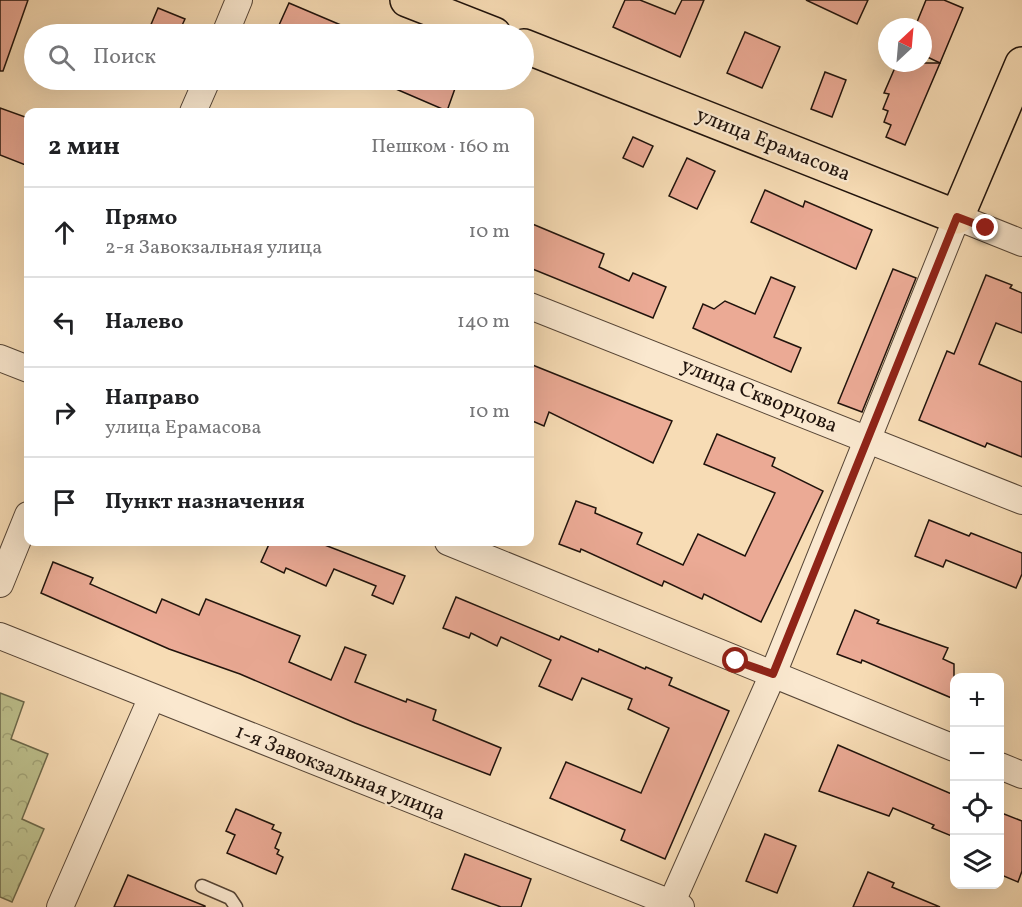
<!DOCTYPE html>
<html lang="ru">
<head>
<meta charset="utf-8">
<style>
  body { margin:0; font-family:Vollkorn,serif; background:#f6f6f6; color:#202124 }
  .controls { position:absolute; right:18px; bottom:18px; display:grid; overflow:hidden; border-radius:12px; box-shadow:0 6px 24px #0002 }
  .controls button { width:54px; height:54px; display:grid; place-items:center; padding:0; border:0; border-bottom:2px solid #e0e0e0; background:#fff; color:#202124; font:30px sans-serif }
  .compass { position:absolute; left:878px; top:18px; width:54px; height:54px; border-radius:50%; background:#fff; box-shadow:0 6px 24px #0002; rotate:26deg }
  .stop { position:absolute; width:18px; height:18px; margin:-14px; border:4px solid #8f2418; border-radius:50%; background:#fff }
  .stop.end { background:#8f2418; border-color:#fff; box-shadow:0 2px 6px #0008 }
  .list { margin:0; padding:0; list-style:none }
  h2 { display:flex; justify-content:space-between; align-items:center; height:78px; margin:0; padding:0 24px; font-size:26px }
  h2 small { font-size:20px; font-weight:400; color:#757577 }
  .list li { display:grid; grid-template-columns:39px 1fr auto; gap:18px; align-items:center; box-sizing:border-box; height:90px; padding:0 24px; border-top:2px solid #e0e0e0 }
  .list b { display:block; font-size:22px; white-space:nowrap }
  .list p { margin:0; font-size:20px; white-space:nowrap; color:#757577 }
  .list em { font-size:20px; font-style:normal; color:#757577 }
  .icon { flex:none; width:33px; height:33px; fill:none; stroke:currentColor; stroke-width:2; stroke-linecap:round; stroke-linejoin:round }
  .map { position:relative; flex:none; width:1022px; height:907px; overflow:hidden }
  .search { position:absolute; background:#fff; box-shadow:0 6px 24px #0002; left:24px; top:24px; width:510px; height:66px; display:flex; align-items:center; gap:15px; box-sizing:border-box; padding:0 21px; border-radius:33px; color:#757577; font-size:22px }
  .panel { position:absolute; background:#fff; box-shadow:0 6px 24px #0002; left:24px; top:108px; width:510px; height:438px; border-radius:12px }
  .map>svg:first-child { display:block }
  .forest { fill:url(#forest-crowns); stroke:#6e6a4c; stroke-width:1.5 }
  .building { fill:#ebaa95; stroke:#20130c; stroke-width:1.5 }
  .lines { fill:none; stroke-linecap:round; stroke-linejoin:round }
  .service-casing { stroke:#564536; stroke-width:15 }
  .minor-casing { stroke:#564536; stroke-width:28 }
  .primary-casing { stroke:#20130c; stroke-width:36 }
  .service { stroke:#fae8cf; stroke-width:12 }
  .minor { stroke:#fae8cf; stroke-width:26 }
  .primary { stroke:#f7dcb5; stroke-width:33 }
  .route { stroke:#8f2418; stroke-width:8 }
  .labels { text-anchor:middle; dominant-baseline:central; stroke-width:4.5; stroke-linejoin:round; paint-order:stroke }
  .street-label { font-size:21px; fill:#20130c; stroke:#fae8cf }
</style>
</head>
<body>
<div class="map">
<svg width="1022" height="907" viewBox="0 0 1022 907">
  <defs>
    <pattern id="forest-crowns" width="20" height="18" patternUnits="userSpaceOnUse" patternTransform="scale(1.5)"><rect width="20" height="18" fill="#bdc08d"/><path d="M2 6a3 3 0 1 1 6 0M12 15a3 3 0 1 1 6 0" fill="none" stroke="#a2a478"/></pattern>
  </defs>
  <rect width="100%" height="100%" fill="#f7dcb5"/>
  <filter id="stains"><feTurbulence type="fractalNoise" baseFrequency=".00333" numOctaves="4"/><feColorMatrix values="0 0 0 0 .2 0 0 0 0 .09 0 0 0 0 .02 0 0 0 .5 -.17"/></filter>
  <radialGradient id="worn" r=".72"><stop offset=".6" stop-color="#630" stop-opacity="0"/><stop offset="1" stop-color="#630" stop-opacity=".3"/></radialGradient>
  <path class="forest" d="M0,693l24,9 -13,37 37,15 -26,65 22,10 -32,73 -12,-5z"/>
  <g class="building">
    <path d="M0,0h28l-25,71h-3z"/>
    <path d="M625,0h15l35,14 7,-14h22l-24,57 -67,-30z"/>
    <path d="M806,0h62l-11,24z"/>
    <path d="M926,0h18l19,8 -23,55 -17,-8v-28h-8z"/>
    <path d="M289,3l73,31h-87z"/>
    <path d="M158,8l27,11 -7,15h-31z"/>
    <path d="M745,32l35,15 -18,41 -35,-15z"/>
    <path d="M897,63h43l-35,82 -19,-8 5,-12 -7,-3 4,-11 -5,-2 6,-15 -5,-1z"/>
    <path d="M825,72l21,8 -14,37 -21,-8z"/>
    <path d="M375,80h83l-11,31z"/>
    <path d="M0,108l28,10v48l-28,-11z"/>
    <path d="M633,137l20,9 -10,21 -20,-9z"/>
    <path d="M687,158l28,13 -18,38 -28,-13z"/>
    <path d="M765,190l38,17 2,-6 67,29 -16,39 -105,-47z"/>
    <path d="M530,223l74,31 -5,13 30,14 4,-8 33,14 -13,31 -123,-50z"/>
    <path d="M893,269l23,9 -54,134 -24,-9z"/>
    <path d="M986,275l26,10 -2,3 12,5v40l-26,-10 -17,41 43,18v75l-35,-14 -2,4 -66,-27 28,-69 7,3z"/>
    <path d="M771,277l24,10 -21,50 27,11 -10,24 -98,-44 10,-24 11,5 11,-8 30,13z"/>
    <path d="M530,364l142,57 -19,42 -104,-51 -5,14 -14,-6z"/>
    <path d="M717,434l58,24 -3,8 51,25 -62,131 -57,-28 -2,5 -38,-18 -2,5 -81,-37 -1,3 -21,-8 17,-43 20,7 -1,5 47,20 -5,11 46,21 15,-31 47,22 30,-63 -71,-29z"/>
    <path d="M929,520l40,16 2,-3 51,20v21l-6,14 -70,-28 -3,7 -28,-11z"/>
    <path d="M270,542h47l88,34 -12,28 -21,-9 4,-9 -42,-17 -8,17 -40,-18 -2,5 -23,-11z"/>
    <path d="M53,562l40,16 -3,6 66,29 6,-14 37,16 7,-16 94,37 -11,26 42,18 14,-33 21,8 -11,27 51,20 1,-3 29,11 -3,10 68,28 -11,27 -135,-52 -115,-49 -71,-25 -128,-56z"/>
    <path d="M456,597l103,43 2,-4 37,16 1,-3 46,20 1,-2 26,11 -3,7 60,26 -64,148 -44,-19 4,-10 -75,-32 16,-36 75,31 28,-65 -41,-19 4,-10 -50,-21 -10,22 -33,-14 12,-26 -50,-23 -4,9 -26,-13 -2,5 -26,-10z"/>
    <path d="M855,610l24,10 -2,3 71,25 -5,11 11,5v35l-92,-39 -1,3 -24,-9z"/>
    <path d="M838,745l116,50v42l-22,-9 2,-3 -41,-17 -4,8 -70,-25z"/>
    <path d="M236,809l38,16 -2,4 9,4 -6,15 4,2 -2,4 6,3 -7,17 -49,-21 8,-18 -9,-4z"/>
    <path d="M999,812l23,9v50l-4,11 -19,-8z"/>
    <path d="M765,834l31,12 -19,47 -31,-12z"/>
    <path d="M465,854l66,25 -10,28h-20l-49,-18z"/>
    <path d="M868,872l26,11 -2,4 48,20h-87z"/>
    <path d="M128,875l77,31v1h-91z"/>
  </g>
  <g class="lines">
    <g class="service-casing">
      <path id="service" d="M202,886l28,12 6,9"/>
    </g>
    <g class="minor-casing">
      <g id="minor">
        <path d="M225,34l14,-34"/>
        <path d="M193,112l14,-32"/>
        <path d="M530,306l492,195"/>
        <path d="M0,358l28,11"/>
        <path d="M448,542l506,206"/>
        <path d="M0,584l28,-69"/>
        <path d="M0,636l681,271"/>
        <path d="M1000,766l22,9"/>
        <path d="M671,904l102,-230 184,-457 65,26"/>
        <path d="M60,907l91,-208"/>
      </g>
    </g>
    <g class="primary-casing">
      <g id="primary">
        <path d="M407,0l87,34"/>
        <path d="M524,46l433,171 65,-153"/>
      </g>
    </g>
    <use href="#service" class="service"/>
    <use href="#minor" class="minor"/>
    <use href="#primary" class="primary"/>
  </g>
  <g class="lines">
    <path class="route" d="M736,661l37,13 184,-457 29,11"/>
  </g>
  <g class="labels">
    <g class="street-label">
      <text transform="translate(773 145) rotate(22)">улица Ерамасова</text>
      <text transform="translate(759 396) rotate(22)">улица Скворцова</text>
      <text transform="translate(340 773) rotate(22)">1-я Завокзальная улица</text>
    </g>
  </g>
  <rect width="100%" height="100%" filter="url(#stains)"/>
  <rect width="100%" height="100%" fill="url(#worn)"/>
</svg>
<div class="controls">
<button>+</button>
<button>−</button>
<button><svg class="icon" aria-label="locate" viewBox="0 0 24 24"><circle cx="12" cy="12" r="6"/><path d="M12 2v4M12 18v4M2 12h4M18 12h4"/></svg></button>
<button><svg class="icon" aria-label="layers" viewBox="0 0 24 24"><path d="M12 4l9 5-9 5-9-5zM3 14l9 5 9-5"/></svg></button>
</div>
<svg class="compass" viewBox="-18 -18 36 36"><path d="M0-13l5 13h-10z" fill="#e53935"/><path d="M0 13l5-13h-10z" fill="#757577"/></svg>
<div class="stop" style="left:736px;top:661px"></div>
<div class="stop end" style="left:986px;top:228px"></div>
<div class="search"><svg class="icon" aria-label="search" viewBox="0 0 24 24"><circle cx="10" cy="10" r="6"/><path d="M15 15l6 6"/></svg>Поиск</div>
<section class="panel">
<h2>2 мин<small>Пешком · 160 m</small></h2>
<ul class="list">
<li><svg class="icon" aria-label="ahead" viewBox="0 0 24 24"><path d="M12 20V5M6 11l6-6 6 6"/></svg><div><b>Прямо</b><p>2-я Завокзальная улица</p></div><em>10 m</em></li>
<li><svg class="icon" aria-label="left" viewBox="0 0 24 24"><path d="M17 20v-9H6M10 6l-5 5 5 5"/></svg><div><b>Налево</b></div><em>140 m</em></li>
<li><svg class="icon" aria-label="right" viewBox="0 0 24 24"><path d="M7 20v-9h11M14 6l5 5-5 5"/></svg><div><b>Направо</b><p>улица Ерамасова</p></div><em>10 m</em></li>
<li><svg class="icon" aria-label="arrive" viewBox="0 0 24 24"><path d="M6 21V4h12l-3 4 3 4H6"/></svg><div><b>Пункт назначения</b></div></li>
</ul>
</section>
</div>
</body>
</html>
